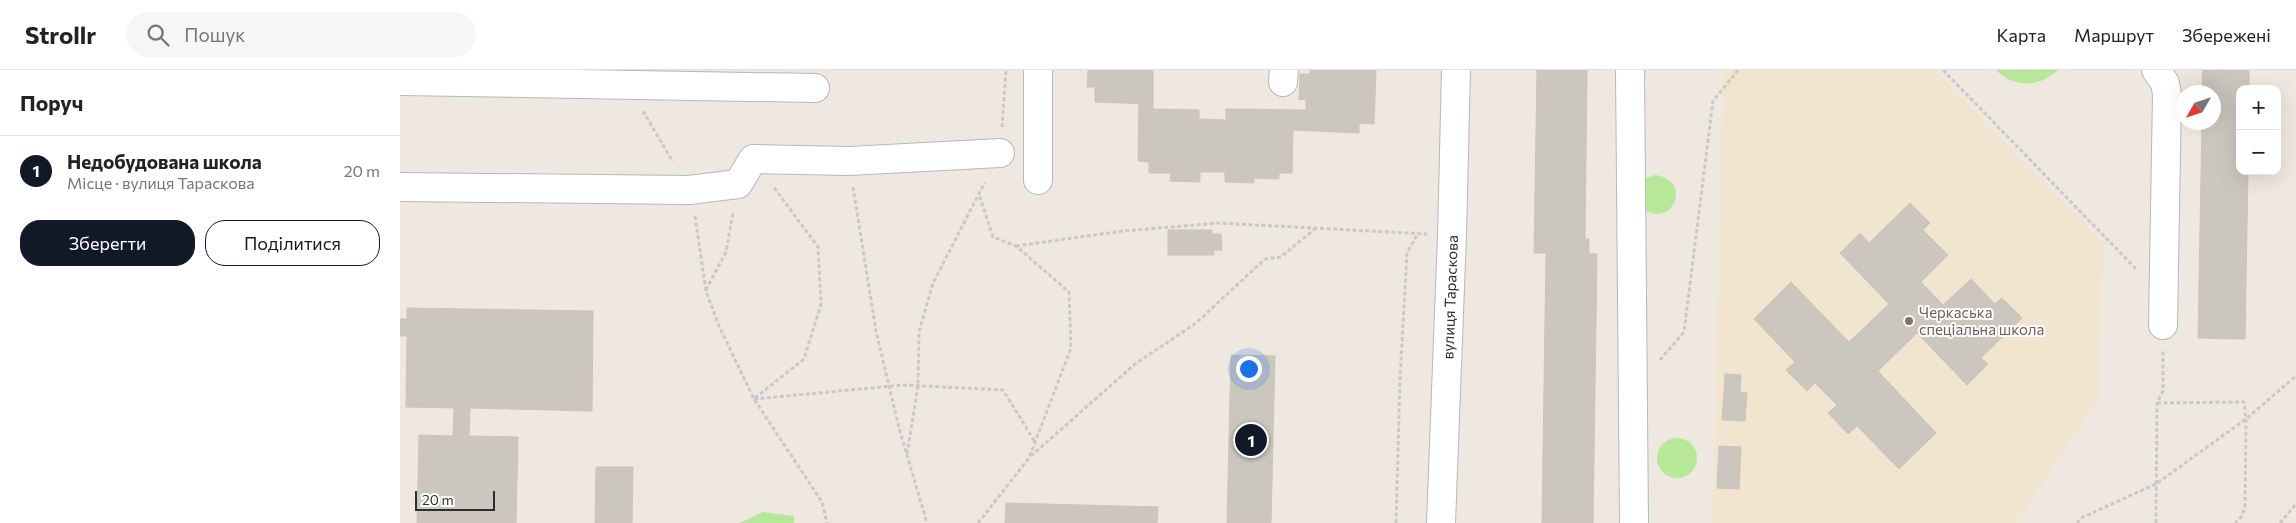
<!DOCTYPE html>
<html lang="uk">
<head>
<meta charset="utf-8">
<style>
  body { margin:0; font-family:Commissioner,sans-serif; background:#f6f6f6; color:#222 }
  .controls { position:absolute; right:15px; top:15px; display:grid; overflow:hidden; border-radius:10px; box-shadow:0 5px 20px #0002 }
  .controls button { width:45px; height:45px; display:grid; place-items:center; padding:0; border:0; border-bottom:1px solid #e0e0e0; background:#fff; color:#222; font:25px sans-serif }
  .compass { position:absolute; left:1776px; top:15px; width:45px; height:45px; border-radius:50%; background:#fff; box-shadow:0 5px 20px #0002; rotate:231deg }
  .scale { position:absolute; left:15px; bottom:12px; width:80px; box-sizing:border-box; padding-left:5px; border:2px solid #2e2e2e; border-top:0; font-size:14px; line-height:18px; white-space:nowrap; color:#2e2e2e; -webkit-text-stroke:4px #fff; paint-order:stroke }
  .you { position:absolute; left:848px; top:298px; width:18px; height:18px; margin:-12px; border:4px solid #fff; border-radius:50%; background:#1a73e8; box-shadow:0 0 0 8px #1a73e833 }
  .badge { display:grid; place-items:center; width:32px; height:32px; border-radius:50%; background:#111827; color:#fff; font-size:16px; font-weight:700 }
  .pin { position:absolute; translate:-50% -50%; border:2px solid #fff; box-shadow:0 1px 5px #0006 }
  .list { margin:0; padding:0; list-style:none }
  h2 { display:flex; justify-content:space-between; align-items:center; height:65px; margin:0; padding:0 20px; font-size:21px }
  h2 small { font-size:16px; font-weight:400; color:#767676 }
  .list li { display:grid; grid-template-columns:32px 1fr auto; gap:15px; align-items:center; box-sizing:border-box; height:70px; padding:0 20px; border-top:1px solid #e0e0e0 }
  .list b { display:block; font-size:19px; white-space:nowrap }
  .list p { margin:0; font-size:16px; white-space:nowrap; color:#767676 }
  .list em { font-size:16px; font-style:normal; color:#767676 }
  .actions { display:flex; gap:10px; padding:15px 20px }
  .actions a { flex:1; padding:11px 0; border:1px solid #111827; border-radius:20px; text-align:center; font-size:18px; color:#111827 }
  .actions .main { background:#111827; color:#fff }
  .icon { flex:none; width:28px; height:28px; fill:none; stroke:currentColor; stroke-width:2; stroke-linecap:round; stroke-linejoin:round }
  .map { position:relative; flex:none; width:1896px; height:453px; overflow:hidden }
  header { display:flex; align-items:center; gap:30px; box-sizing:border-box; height:70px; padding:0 25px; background:#fff; border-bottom:1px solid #e0e0e0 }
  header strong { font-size:24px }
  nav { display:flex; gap:28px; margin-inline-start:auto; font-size:18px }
  .search { width:350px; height:45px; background:#f6f6f6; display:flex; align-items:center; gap:12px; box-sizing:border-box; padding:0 18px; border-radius:28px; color:#767676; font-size:19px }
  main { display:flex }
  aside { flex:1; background:#fff }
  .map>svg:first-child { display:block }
  .education { fill:#f1e5cf }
  .green { fill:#b7e89a }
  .building { fill:#cbc6be; stroke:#cbc4b9 }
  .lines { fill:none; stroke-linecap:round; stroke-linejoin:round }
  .minor-casing { stroke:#b4b7c1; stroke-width:30 }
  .path { stroke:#c9c9c9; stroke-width:3; stroke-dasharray:4 2.5; stroke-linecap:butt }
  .minor { stroke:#fff; stroke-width:28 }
  .education-dot { fill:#8d6e63; stroke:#fff; stroke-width:2 }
  .labels { text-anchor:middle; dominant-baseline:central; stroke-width:4; stroke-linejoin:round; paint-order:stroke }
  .street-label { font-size:15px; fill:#2e2e2e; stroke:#fff }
  .education-label { font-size:15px; fill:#785e54; stroke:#fff; text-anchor:start }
</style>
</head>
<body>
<header>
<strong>Strollr</strong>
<div class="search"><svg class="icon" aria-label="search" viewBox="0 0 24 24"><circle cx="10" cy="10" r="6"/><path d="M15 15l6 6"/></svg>Пошук</div>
<nav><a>Карта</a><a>Маршрут</a><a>Збережені</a></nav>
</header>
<main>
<aside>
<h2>Поруч<small></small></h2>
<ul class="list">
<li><span class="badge">1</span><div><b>Недобудована школа</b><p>Місце · вулиця Тараскова</p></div><em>20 m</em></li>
</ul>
<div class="actions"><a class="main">Зберегти</a><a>Поділитися</a></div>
</aside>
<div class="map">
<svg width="1896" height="453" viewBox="0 0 1896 453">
  <rect width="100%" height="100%" fill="#efe8e0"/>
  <path class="education" d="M1323,0h212l168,173 -5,157 -81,123h-304z"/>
  <g class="green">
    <path d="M1596,0h62c-19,18 -44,18 -62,0z"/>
    <path d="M1255,105c39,5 17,56 -13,33l-2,-24 6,-6z"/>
    <circle cx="1277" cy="388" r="20"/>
    <path d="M363,442l31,4v7h-55z"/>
  </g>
  <g class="building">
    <path d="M688,0h65v34l-58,-2v-15h-8z"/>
    <path d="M910,0h66l-2,54 -15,-1v10l-66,-3 -1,43h-13v6l-25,-1v5l-29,-1v-10h-25v10l-30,-1 1,-8h-22v-11l-11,-1 1,-58 14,1v5l46,1v9l27,1v-11l80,1v-11l-7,1 1,-26h10z"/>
    <path d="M1137,0h50l-2,169h4v15h8l-4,269h-51l4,-270h-12z"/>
    <path d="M1803,0h46v19h-9v82h8l-3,168 -47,-1 4,-216h12v-30h-12z"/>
    <path d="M1510,133l20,20 -7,7 25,25 -27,27 22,23 28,-26 24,25 7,-6 20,20 -41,40 7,6 -21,21 -50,-52 -39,38 58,62 -37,36 -42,-43 -9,8 -20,-21 9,-8 -22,-22 -8,8 -21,-21 9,-8 -41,-43 37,-37 58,60 40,-38 -49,-51 20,-20 9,10z"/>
    <path d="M768,160h44v4h9l1,16h-8v5h-46z"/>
    <path d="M7,238l186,3 -1,100 -122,-3 -1,28 49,1 -2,86h-99l2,-88 34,1 1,-28 -48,-1 1,-71h-7v-17h7z"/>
    <path d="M831,285l44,1 -4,167h-44z"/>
    <path d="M1325,304l16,1 -1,18 -16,-1z"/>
    <path d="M1324,322l23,1 -2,28 -23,-1z"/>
    <path d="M1319,376l22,1 -2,42 -22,-1z"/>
    <path d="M196,397h37l-1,56h-37z"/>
    <path d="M606,433l152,4 -1,16h-152z"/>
  </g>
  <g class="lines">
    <g class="minor-casing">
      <g id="minor">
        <path d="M638,0v110"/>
        <path d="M1230,0l4,453"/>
        <path d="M1756,0l9,13 2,11 -4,231"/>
        <path d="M0,11l415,7"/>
        <path d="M883,12l1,-12"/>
        <path d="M0,117l289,3 49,-6 15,-25 96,2 151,-8"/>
        <path id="s1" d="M1041,453l11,-288 4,-165"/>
      </g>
    </g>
    <g class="path">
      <path d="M1543,0l194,200"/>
      <path d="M243,41l30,51"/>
      <path d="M602,57l4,-57"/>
      <path d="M453,117l23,144 23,97 28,95"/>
      <path d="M295,146l11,75 13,35 35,73 68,103 5,21"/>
      <path d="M616,176l107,-15 95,-8 209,11"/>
      <path d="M306,220l20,-38 7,-40"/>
      <path d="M1260,290l24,-28 29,-231 25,-31"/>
      <path d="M355,328l49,-39 17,-55 -3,-57 -45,-61"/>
      <path d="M354,329l149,-14 100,5 32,52"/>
      <path d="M1757,333l87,-1 2,17 -1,87 -3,10 -7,7"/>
      <path d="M507,384l11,-68 1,-54 14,-49 52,-101"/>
      <path d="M631,386l104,-92 61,-41 69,-64 16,-2 35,-29"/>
      <path d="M578,453l51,-65 42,-110 -2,-56 -53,-46 -23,-9 -14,-43"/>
      <path d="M996,453l4,-144 7,-126 11,-20"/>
      <path d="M1677,453l4,-5 75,-34 90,-65 50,-43"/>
      <path d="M1756,453l1,-120 6,-12v-41"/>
      <path d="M1880,453l16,-19"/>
    </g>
    <use href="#minor" class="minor"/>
  </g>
  <circle class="education-dot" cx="1509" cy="251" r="5"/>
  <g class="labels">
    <g class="street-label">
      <text stroke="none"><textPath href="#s1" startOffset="226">вулиця Тараскова</textPath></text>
    </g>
    <g class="education-label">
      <text x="1519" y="242">Черкаська<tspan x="1519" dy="17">спеціальна школа</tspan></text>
    </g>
  </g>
</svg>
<div class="controls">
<button>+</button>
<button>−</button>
</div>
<svg class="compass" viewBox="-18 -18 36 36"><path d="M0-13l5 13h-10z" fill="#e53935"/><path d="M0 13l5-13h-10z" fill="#767676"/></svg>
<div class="scale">20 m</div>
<div class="you"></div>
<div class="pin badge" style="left:851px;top:370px">1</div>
</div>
</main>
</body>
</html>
